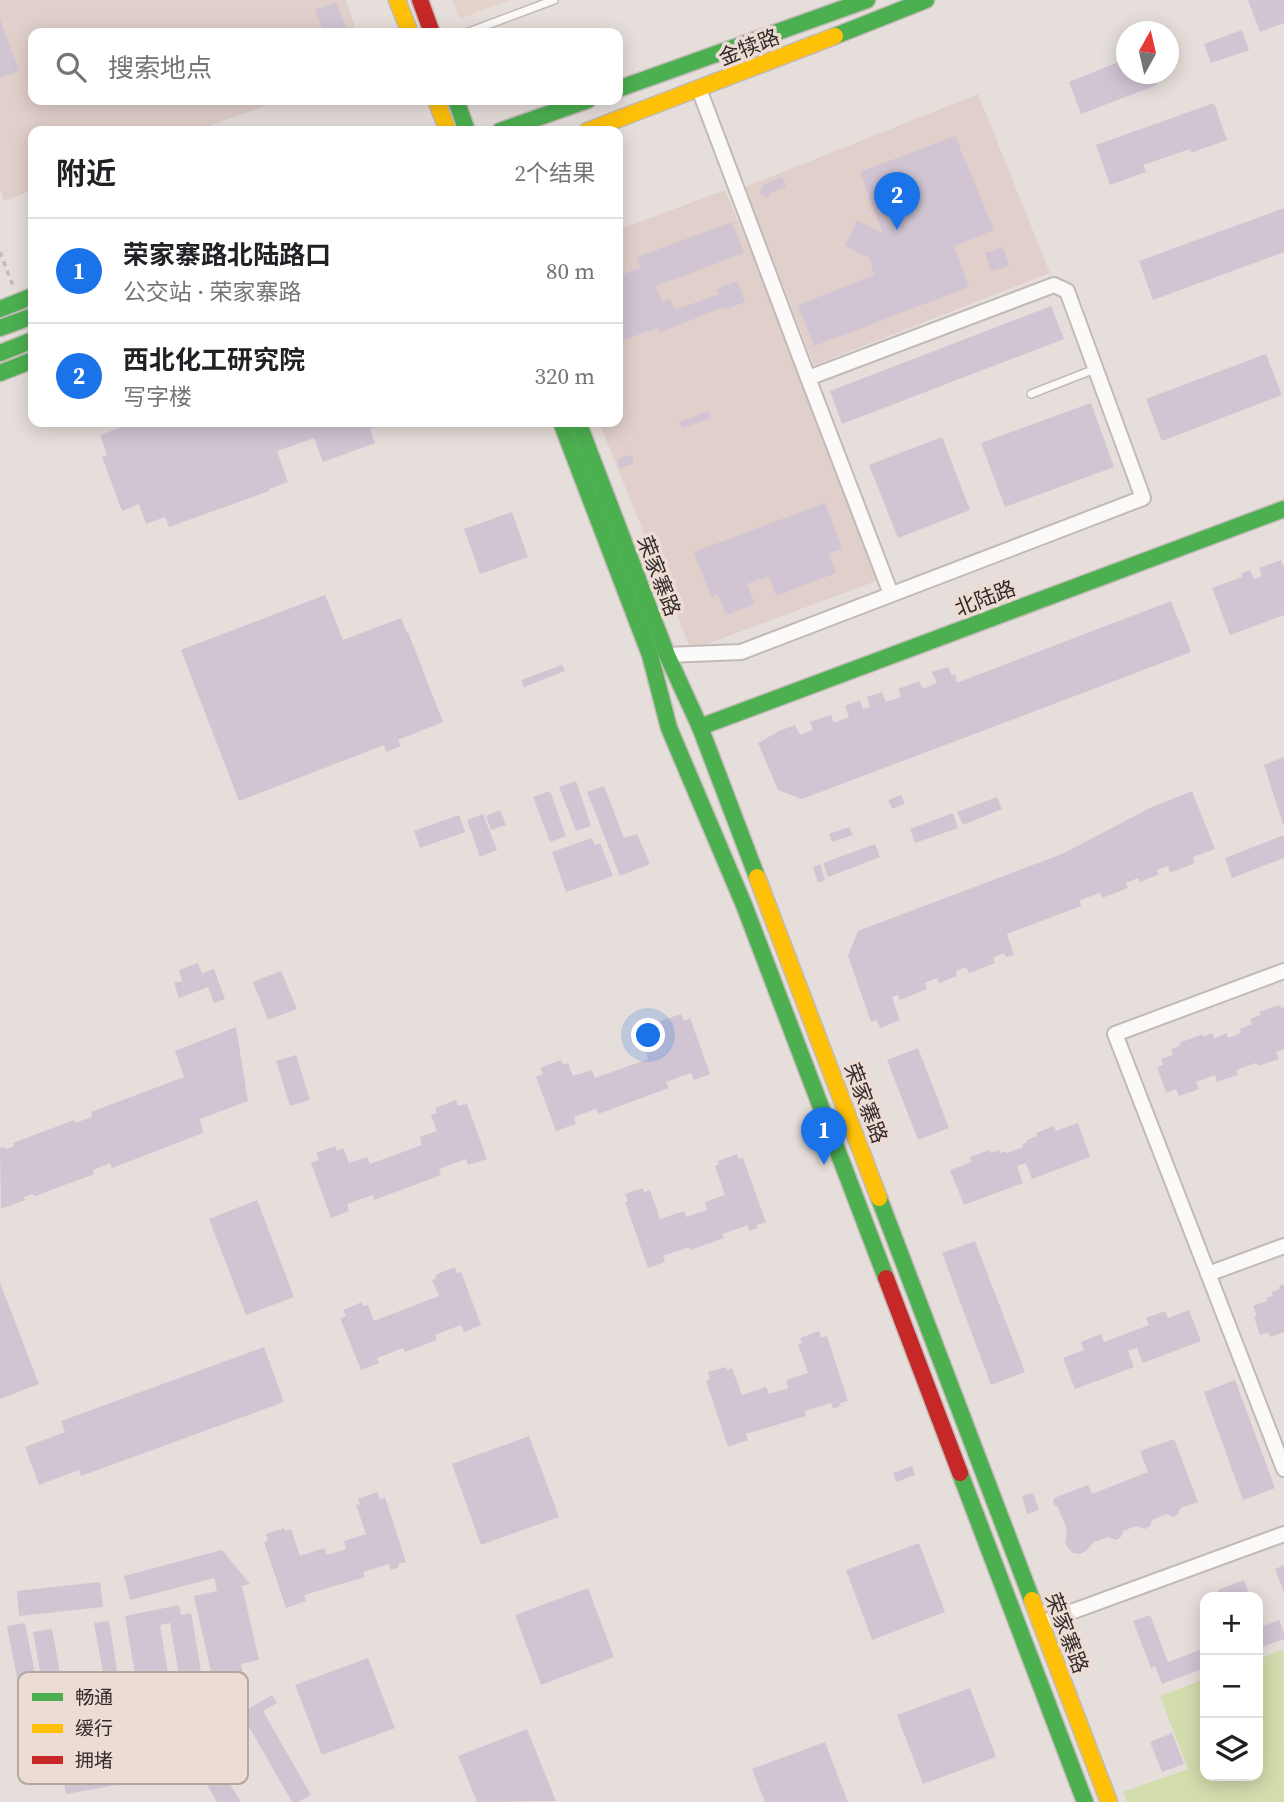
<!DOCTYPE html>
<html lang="zh">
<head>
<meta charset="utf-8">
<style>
  body { margin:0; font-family:"Source Serif 4","Noto Sans SC",serif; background:#f6f6f6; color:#202124 }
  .controls { position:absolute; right:21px; bottom:21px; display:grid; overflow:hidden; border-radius:14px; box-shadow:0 4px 18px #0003 }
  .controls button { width:63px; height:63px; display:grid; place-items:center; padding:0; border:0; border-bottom:2px solid #e0e0e0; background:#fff; color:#202124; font:35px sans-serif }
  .compass { position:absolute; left:1116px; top:21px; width:63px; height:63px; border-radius:50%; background:#fff; box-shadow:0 4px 18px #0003; rotate:8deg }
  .you { position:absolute; left:649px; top:1036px; width:24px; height:24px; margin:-18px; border:5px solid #fff; border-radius:50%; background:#1a73e8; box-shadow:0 0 0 10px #1a73e833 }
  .badge { display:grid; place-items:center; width:46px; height:46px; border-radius:50%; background:#1a73e8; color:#fff; font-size:23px; font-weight:700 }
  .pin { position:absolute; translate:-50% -58px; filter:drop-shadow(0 2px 4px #0008) }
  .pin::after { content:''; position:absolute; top:37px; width:24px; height:21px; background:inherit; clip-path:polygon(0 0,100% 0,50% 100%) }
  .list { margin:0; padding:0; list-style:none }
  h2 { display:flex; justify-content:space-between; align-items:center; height:91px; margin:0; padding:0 28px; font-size:30px }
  h2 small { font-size:23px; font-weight:400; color:#757577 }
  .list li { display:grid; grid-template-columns:46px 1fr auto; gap:21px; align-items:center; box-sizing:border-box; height:105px; padding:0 28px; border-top:2px solid #e0e0e0 }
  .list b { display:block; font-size:26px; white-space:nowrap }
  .list p { margin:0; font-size:23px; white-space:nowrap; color:#757577 }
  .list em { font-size:23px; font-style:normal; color:#757577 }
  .icon { flex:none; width:38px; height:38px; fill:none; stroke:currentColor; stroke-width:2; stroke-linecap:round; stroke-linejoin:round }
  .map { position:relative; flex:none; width:1284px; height:1802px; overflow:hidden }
  .search { position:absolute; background:#fff; box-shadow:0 4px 18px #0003; left:28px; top:28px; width:595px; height:77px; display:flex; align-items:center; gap:18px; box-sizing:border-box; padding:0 24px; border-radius:14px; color:#757577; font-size:26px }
  .panel { position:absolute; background:#fff; box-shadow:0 4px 18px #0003; left:28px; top:126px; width:595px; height:301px; border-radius:14px }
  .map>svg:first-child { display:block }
  .commercial { fill:#e1cfcb }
  .built { fill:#e3d3ca }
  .green { fill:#d2dcac }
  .building { fill:#d1c5d3 }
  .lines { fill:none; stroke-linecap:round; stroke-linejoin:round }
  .lane-casing { stroke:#c1bab7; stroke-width:10 }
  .street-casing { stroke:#c1bab7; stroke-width:18 }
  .fast-casing { stroke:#c1bab7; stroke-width:19 }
  .slow-casing { stroke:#c1bab7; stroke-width:19 }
  .jam-casing { stroke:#c1bab7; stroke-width:19 }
  .path { stroke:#c2bdbc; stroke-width:3.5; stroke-dasharray:5 5; stroke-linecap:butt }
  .lane { stroke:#fbfaf9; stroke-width:7 }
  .street { stroke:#fbfaf9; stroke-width:14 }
  .fast { stroke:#4caf50; stroke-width:16 }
  .slow { stroke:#ffc107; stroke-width:16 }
  .jam { stroke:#c62828; stroke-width:16 }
  .labels { text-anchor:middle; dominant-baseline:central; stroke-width:7; stroke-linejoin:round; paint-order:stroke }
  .street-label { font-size:21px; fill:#322c29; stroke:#ecdcd4 }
  .key { fill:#ecdcd4; stroke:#b4a7a1; stroke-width:2 }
  .key-label { font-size:19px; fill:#322c29 }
</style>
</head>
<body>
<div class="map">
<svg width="1284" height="1802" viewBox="0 0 1284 1802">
  <rect width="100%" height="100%" fill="#e6deda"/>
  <g class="commercial">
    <path d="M0,0h346l11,33h-324v67h249l-86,31h-163v59l-29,11 -4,-13z"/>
    <path d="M978,94l72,179 -236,92 -69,-178z"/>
    <path d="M725,190l162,387 -196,73 -92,-228h19v-192z"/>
  </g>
  <path class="built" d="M452,0h58l-50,19z"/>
  <path class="green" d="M1283,1650l1,152h-157l-4,-10 65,-23 -28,-73 45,-17v97h53v-117z"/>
  <g class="building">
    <path d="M1248,0h36v23l-24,9z"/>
    <path d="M336,2l12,31h-24l-9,-23z"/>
    <path d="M0,19l19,52 -19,7z"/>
    <path d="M1242,30l7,20 -38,13 -7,-19z"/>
    <path d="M1126,59v15h26l5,11 -76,29 -12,-32z"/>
    <path d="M1214,103l13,37 -36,13 -1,-4 -47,16 3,7 -36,13 -14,-40z"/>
    <path d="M955,136l39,94 -40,16 15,41 -155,59 -16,-41 76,-30 -4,-17 -25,-12 12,-26 26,13 -23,-61z"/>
    <path d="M782,177l4,10 -14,5 -4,6 -8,-5 4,-8z"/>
    <path d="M1284,208v44l-131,48 -14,-39z"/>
    <path d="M732,222l12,31 -88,33 6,16 8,-3 5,11 44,-16 -2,-5 20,-8 8,21 -20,8 -1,-3 -65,26 -2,-5 -39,14v-66l23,-8 -4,-11z"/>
    <path d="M1003,247l6,19 -18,5 -6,-18z"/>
    <path d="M1051,306l13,33 -222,85 -12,-33z"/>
    <path d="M1266,354l16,41 -120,46 -16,-42z"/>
    <path d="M1091,403l23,64 -109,40 -24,-64z"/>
    <path d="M708,411l3,7 -29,10 -3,-6z"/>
    <path d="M137,422h130v1l4,-1h119l-20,7 5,14 -52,19 -9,-24 -37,13 11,31 -19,7v2l-100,36 -4,-10 -19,7 -7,-20 -17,7 -20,-54 5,-2 -7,-20z"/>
    <path d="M942,437l28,73 -72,28 -29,-73z"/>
    <path d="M632,455l2,9 -15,4 -2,-9z"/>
    <path d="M825,503l17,46 -13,4 7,20 -60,23 -7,-20 -22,8 8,20 -29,11 -8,-21 -7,3 -17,-45z"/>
    <path d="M512,512l16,45 -48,17 -16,-45z"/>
    <path d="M1281,560l3,8v47l-54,20 -18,-47 30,-11 -1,-3 9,-4 4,9 8,-3 -3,-8z"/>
    <path d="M325,595l18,45 58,-22 6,15 1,-1 35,90 -45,18 3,6 -15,6 -2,-7 -145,56 -58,-151z"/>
    <path d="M1171,601l20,51 -389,147 -24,-9 -20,-47 21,-12 16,-6 5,10 13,-5 -3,-8 21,-7 3,8 15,-6 -4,-11 15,-6 3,9 7,-2 -3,-10 15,-5 4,10 15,-5 -3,-8 21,-8 4,8 14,-6 -5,-11 16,-5 4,9 3,-2 2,8h2z"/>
    <path d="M562,665l3,6 -41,16 -3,-7z"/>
    <path d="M1284,757v67h-1l-19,-59z"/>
    <path d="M576,781l15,45 -15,5 -17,-44z"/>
    <path d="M604,786l20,52 13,-4 13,30 -30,12 -33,-84z"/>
    <path d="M550,791l16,45 -16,6 -17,-45z"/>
    <path d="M1192,791l23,58 -22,8 2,6 -25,10 -2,-7 -11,4 2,4 -19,8 -2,-4 -12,5 2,5 -26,10 -2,-5 -20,7 1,6 -74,28 7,21 -8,2 -2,-4 -11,5 2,5 -26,10 -3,-6 -10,4 1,5 -18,7 -2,-5 -12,5 2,6 -27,11 -2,-5 -6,2 8,23 -20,8 -3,-8 -6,2 -23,-66 10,-25 204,-77 88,-46z"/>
    <path d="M901,795l4,9 -13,5 -4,-9z"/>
    <path d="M997,797l5,12 -39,16 -6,-13z"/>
    <path d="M500,810l6,15 -15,5 -5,-14z"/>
    <path d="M953,813l5,15 -43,15 -5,-14z"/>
    <path d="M483,814l14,36 -17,7 -13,-37z"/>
    <path d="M459,815l6,17 -45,16 -6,-17z"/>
    <path d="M849,827l4,8 -21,7 -3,-8z"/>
    <path d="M1284,835v23l-52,20 -7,-20z"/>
    <path d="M592,838l3,7 5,-2 13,33 -47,16 -14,-40z"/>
    <path d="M875,844l5,13 -52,20 -5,-14z"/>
    <path d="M820,864l5,16 -7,3 -5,-16z"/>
    <path d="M198,963l4,10 12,-4 11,30 -11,4 -6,-16 -29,11 -5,-15 8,-2 -3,-11z"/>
    <path d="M281,971l16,38 -29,11 -15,-38z"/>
    <path d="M1279,1005l2,3 3,-1v42l-8,3 3,7 -21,7 -2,-3 -20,7 2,5 -21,7 -2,-7 -19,7 3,7 -20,7 -3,-7 -10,4 -9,-26 6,-2 -2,-6 12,-4 -2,-6 9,-3 -1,-3 24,-9v3l9,-4 2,5 13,-5 1,5 13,-5 -1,-4 12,-5 -2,-5 11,-4 -2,-3z"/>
    <path d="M681,1014l3,7 6,-3 20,56 -16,6 -3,-7 -25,9 3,6 -71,26 -2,-5 -22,8 2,7 -20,7 -20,-54 7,-3 -3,-6 21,-8 2,5 5,-2 5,13 19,-6 3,8 53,-19 -3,-9 17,-6 -5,-15 5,-2 -2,-6z"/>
    <path d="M236,1027l12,74 -48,18 3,14 -91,35 -2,-5 -17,7 1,4 -59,22h-1l-1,-2 -9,3 1,3 -24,9 -1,-61 4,-1 2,2 8,-3 -1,-3 61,-23 1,3 17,-6 -1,-5 93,-35 -9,-26z"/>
    <path d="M918,1048l31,80 -31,12 -31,-80z"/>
    <path d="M296,1055l14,45 -20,6 -14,-45z"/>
    <path d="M456,1100l2,6 9,-2 20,55 -19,6 -2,-6 -27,10 2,6 -67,25 -1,-5 -26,9 2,7 -18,7 -20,-55 8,-3 -3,-7 19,-7 2,5 6,-3 6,15 18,-6 3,7 52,-19 -2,-8 17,-6 -6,-16 6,-2 -2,-5z"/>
    <path d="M1078,1123l12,34 -58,22 -6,-16 -9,3 6,17 -59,22 -14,-35 22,-8 -2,-5 19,-7 1,3 9,-3 1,3 6,-2 1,2 16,-6 -1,-2 5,-3v-2l10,-4 -1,-3 18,-7 2,5z"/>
    <path d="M737,1154l2,5 4,-1 23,64 -9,3 1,3 -9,3 -1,-6 -26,9 2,4 -34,12 -1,-3 -26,9 2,6 -17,6 -23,-66 3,-1 -3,-7 18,-6 1,4 6,-2 10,29 24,-8 2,6 21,-7 -2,-8 20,-7 -10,-29 4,-2 -1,-3z"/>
    <path d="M257,1200l37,97 -48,18 -37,-96z"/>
    <path d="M975,1241l50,131 -34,13 -49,-132z"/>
    <path d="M455,1267l2,6 4,-1 20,53 -17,7 -3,-7 -26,10 2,5 -32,12 -2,-4 -26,10 2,5 -18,7 -21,-52 6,-2 -3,-6 19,-8 1,4 5,-1 6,16 65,-25 -7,-16 5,-2 -2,-3z"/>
    <path d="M0,1283l39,101 -39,15z"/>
    <path d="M1284,1284v48l-14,5 -2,-5 -8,3 -6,-18 3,-1 -4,-10 14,-5 -1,-3 7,-2 -2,-4 9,-3 -1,-3z"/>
    <path d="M1189,1310l12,31 -58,22 -6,-15 -9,3 6,16 -59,22 -12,-31 21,-8 -3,-8 20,-8 3,8 45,-17 -3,-7 19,-7 3,7z"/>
    <path d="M819,1331l2,7 6,-2 21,65 -8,2 1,3 -8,3 -2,-6 -26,8 1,5 -60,18 2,6 -20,7 -22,-66 4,-1 -2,-8 18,-5 1,3 5,-2 10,27 24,-8 3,7 19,-6 -2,-8 22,-7 -10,-29 4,-1 -2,-5z"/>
    <path d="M264,1347l20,55 -203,74 -2,-6 -40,15 -14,-38 40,-15 -4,-11z"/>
    <path d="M1235,1380l40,108 -32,12 -39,-108z"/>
    <path d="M529,1436l30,81 -78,28 -29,-81z"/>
    <path d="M1174,1439l24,63 -17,6 -5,8 -3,1 -7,-3 -14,6 -2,6 -5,3 -9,-3 -13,5 -2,6 -5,3 -9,-3 -13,5 -8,9 -6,3 -8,-1 -7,-10 2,-13 -9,-23 -5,-3 1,-6 34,-13 4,9 56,-22 -8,-21z"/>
    <path d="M912,1466l3,9 -19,7 -3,-9z"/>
    <path d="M377,1492l3,7 5,-2 21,65 -8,2 1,3 -8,3 -2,-6 -26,8 2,5 -61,18 2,6 -20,7 -22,-66 4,-1 -2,-7 18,-6 1,3 6,-2 9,27 24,-8 3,7 19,-6 -2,-8 22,-7 -10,-29 4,-1 -2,-5z"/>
    <path d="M1033,1493l6,17 -12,4 -5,-18z"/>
    <path d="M919,1543l26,69 -73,28 -26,-70z"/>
    <path d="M222,1550l28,34 -8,2 17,74 -18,4 2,10 -30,6 -19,-83v-1l23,-5 -3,-13 -84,22 -6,-24z"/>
    <path d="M1284,1565v28l-9,-24z"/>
    <path d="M1244,1580l6,17h-29l-3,-7z"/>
    <path d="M100,1582l3,25 -84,9 -2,-25z"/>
    <path d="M588,1588l26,69 -73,28 -26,-70z"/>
    <path d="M179,1605l2,10 10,-2 12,70 -22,4 -11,-64 -10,2 11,68 -32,5 -14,-82z"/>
    <path d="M1150,1615l18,47 37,-14v20l-43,16 -7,-18 -4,2 -18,-47z"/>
    <path d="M1279,1620l5,13v6l-26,9v-20z"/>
    <path d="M109,1621l9,55 -14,2 -10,-55z"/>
    <path d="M25,1623l12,61 -18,4 -12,-62z"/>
    <path d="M52,1629l10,55 -19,3 -10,-55z"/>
    <path d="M368,1658l27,70 -73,27 -27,-70z"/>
    <path d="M970,1688l26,69 -73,27 -26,-69z"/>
    <path d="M272,1695l5,8 -14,8 48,84 -13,7h-6l-51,-89z"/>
    <path d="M527,1729l29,72 -79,1 -19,-46z"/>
    <path d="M1172,1733l12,31 -22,8 -12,-30z"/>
    <path d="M825,1742l23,60h-83l-13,-33z"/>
    <path d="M133,1748l6,33 -73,13 -6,-33z"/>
    <path d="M218,1765l23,37h-24l-15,-26z"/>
  </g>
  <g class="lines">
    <g class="lane-casing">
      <g id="lane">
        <path d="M466,33l88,-33"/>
        <path d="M1031,394l64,-25"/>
      </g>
    </g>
    <g class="street-casing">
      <g id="street">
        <path d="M699,89l109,289"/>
        <path d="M667,655l74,-3 402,-154 -76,-207 -13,-6 -246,93 83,216"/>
        <path d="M1284,971l-169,63 169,435"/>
        <path d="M1208,1274l76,-28"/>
        <path d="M1041,1623l243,-89"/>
      </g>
    </g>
    <g class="fast-casing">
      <g id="fast">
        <path d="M835,36l91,-36"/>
        <path d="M618,89l249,-89"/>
        <path d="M456,100l11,31"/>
        <path d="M500,131l88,-31"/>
        <path d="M0,309l33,-13"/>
        <path d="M0,328l33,-12"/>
        <path d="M0,353l33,-13"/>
        <path d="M0,373l33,-13"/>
        <path d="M561,422l89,233 19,73 75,177 142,373"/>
        <path d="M578,422l89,233 33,72 57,150"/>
        <path d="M700,727l584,-218"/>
        <path d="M879,1198l153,402"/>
        <path d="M960,1473l125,329"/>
      </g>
    </g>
    <g class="slow-casing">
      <g id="slow">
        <path d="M397,0l13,33"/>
        <path d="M436,100l12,31"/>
        <path d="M587,131l248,-95"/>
        <path d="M757,877l122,321"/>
        <path d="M1032,1600l77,202"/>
      </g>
    </g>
    <g class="jam-casing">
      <g id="jam">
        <path d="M420,0l12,33"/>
        <path d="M886,1278l74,195"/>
      </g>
    </g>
    <path class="path" d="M0,252l13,34"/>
    <use href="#lane" class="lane"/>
    <use href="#street" class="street"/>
    <use href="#fast" class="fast"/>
    <use href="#slow" class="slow"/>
    <use href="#jam" class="jam"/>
  </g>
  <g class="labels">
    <g class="street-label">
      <text transform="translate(749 47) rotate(-22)">金犊路</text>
      <text transform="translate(659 576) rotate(69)">荣家寨路</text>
      <text transform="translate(985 598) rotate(-21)">北陆路</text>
      <text transform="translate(866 1103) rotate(69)">荣家寨路</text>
      <text transform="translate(1067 1633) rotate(69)">荣家寨路</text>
    </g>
  </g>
  <rect x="18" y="1672" width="230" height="112" rx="10" class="key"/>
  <rect x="32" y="1693" width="31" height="8" fill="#4caf50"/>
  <rect x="32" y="1724" width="31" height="9" fill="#ffc107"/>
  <rect x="32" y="1756" width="31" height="8" fill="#c62828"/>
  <g class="key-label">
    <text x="75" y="1704">畅通</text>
    <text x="75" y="1735">缓行</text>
    <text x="75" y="1767">拥堵</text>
  </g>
</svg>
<div class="controls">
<button>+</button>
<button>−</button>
<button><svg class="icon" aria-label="layers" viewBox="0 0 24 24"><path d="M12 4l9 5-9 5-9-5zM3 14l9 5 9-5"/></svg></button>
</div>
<svg class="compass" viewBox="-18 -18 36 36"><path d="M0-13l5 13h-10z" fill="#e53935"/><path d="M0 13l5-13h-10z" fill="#757577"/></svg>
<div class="you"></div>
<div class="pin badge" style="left:824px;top:1165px">1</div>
<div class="pin badge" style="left:897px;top:230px">2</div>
<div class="search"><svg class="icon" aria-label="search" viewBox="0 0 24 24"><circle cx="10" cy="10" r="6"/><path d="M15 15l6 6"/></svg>搜索地点</div>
<section class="panel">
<h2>附近<small>2个结果</small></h2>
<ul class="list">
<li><span class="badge">1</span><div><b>荣家寨路北陆路口</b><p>公交站 · 荣家寨路</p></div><em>80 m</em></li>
<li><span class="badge">2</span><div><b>西北化工研究院</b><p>写字楼</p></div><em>320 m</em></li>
</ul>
</section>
</div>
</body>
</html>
